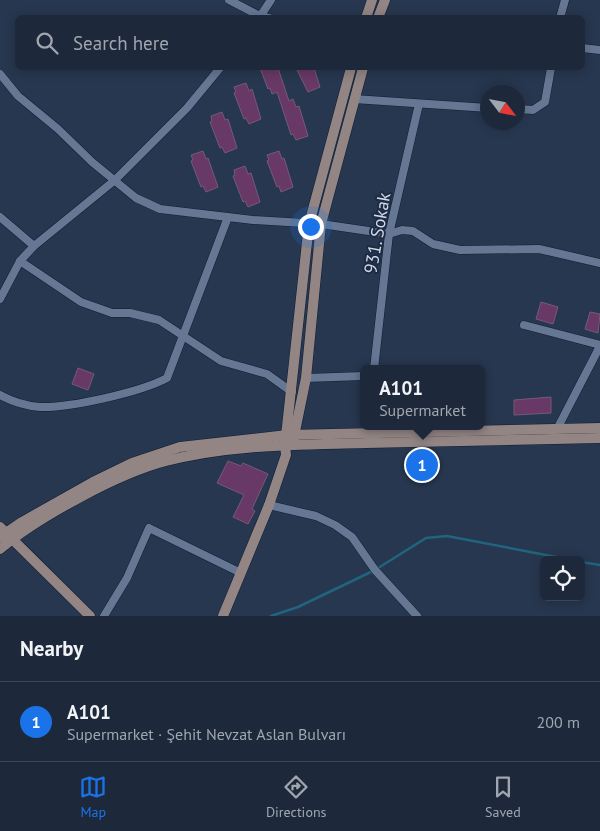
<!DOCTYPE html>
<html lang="en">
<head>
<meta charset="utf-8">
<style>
  body { margin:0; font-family:"PT Sans",sans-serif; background:#253142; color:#f1f3f6 }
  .controls { position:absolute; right:15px; bottom:15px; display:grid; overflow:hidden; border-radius:8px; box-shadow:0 2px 12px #0003 }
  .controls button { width:45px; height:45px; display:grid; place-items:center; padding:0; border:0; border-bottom:1px solid #3b4555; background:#1d293b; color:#f1f3f6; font:25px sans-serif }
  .compass { position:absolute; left:480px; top:85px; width:45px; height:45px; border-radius:50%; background:#1d293b; box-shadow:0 2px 12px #0003; rotate:122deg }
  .you { position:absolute; left:310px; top:226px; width:18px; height:18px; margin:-12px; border:4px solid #fff; border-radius:50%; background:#1a73e8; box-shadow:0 0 0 8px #1a73e833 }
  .badge { display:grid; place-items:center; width:32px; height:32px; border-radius:50%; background:#1a73e8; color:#fff; font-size:16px; font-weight:700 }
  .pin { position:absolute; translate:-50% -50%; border:2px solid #fff; box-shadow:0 1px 5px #0006 }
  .popup { position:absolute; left:360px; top:365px; width:125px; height:65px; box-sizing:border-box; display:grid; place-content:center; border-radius:8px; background:#1d293b; filter:drop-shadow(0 1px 4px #0005); font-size:16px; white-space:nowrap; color:#a0a6af }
  .popup b { font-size:19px; color:#f1f3f6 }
  .popup::after { content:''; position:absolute; left:50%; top:100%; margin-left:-10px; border:10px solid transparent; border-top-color:#1d293b }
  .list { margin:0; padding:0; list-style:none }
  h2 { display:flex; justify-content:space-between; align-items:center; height:65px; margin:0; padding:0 20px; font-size:21px }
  h2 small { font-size:16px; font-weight:400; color:#a0a6af }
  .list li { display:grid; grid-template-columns:32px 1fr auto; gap:15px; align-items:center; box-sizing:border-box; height:80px; padding:0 20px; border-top:1px solid #3b4555 }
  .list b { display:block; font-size:19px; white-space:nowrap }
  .list p { margin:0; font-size:16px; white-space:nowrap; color:#a0a6af }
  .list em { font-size:16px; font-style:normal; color:#a0a6af }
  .icon { flex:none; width:28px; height:28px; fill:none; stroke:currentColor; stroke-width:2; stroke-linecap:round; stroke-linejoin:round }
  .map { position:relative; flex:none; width:600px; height:616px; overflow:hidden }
  .search { position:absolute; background:#1d293b; box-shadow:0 2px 12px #0003; left:15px; right:15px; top:15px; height:55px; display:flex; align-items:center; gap:12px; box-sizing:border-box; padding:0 18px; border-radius:8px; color:#a0a6af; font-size:19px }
  .sheet { height:145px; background:#1d293b }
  nav { display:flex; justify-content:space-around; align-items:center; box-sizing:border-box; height:70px; border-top:1px solid #3b4555; background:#1d293b; font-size:14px; color:#a0a6af }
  nav a { display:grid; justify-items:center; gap:2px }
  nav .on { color:#1a73e8 }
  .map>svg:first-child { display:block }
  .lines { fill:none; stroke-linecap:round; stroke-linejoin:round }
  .stream { stroke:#20657d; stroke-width:2.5 }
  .building { fill:#683867; stroke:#745b73 }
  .street-casing { stroke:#0f1d34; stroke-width:9 }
  .secondary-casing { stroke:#0f1d34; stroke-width:11 }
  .street { stroke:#657793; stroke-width:8 }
  .secondary { stroke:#928584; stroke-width:10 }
  .labels { text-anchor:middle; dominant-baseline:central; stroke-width:4; stroke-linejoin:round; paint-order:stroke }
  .street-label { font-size:18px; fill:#d0daea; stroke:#1d2c44 }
</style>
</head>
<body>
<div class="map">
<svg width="600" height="616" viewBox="0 0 600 616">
  <rect width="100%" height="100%" fill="#27374f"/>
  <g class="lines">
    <g class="stream">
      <path d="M581,562l19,3"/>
      <path d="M271,616l27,-9 77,-37 51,-32 21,-2 125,24"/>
    </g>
  </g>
  <g class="building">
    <path d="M260,68h18l11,33 4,-2 3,8 3,-1 9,30 -12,4 -3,-6 -2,1 -14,-43 -5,2 -2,-6 -2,1z"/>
    <path d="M296,68h18l6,19 -12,5z"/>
    <path d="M246,83l3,8 3,-2 9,30 -12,5 -3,-6 -2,1 -10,-26 2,-1 -2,-5z"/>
    <path d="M222,112l3,8 3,-1 9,29 -12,5 -3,-6 -2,1 -10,-26 2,-1 -1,-5z"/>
    <path d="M203,151l3,8 2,-1 10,29 -12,5 -3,-6 -2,1 -10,-26 2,-1 -2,-5z"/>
    <path d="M279,151l3,8 2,-1 9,29 -12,5 -2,-6 -2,1 -10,-26 2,-1 -2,-5z"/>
    <path d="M245,166l3,8 3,-1 9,29 -12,5 -3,-6 -2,1 -10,-26 2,-1 -1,-5z"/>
    <path d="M541,302l17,5 -5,17 -17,-5z"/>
    <path d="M590,312l10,2 -2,19 -13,-4z"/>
    <path d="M78,368l16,6 -6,16 -16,-6z"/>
    <path d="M551,397v16l-37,2v-15z"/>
    <path d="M228,461l13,5 2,-3 25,11 -16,35 3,2 -7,13 -15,-7 11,-22 -27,-12z"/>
  </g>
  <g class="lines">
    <g class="street-casing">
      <g id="street">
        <path d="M229,0l31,16 9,2"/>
        <path d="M259,18l12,-18"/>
        <path d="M560,18l5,-18"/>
        <path d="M582,48l18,2"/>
        <path d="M0,74l18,22 40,33 34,33 44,36 24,11 93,11 68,4 68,10 13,-4 11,1 20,13 27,6 79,-1 61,14"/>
        <path d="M354,99l134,9"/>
        <path d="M518,109l15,1 12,-8 6,-34"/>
        <path d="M0,217l34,29"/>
        <path d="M20,261l61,41 31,11h18l29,7 62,41 46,13 25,18"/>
        <path d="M0,299l20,-38 14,-15 81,-66 72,-72 33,-40"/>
        <path d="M524,325l76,20"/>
        <path d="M374,369l15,-135 30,-130"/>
        <path d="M306,378l57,-2"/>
        <path d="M0,395c13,7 26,11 40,12 30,1 101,-15 127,-29l61,-161"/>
        <path d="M557,429l43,-83"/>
        <path d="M269,505l47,11 19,9 17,12 23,33 42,46"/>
        <path d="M104,616l23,-38 22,-50 92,45"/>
      </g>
    </g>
    <g class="secondary-casing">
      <g id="secondary">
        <path d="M366,18l6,-18"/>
        <path d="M378,18l7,-18"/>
        <path d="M293,441l13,-63 15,-154 42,-156"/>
        <path d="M0,527l90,89"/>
        <path d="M0,537l22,-15 71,-40 39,-19 48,-16 107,-12 313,-7"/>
        <path d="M0,549c38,-32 119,-76 166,-88 65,-17 133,-16 200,-18 78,-2 156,-4 234,-5"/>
        <path d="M223,616l46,-111 17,-50 -1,-10 24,-221 42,-156"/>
      </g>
    </g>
    <use href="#street" class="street"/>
    <use href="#secondary" class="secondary"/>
  </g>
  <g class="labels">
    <g class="street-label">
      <text transform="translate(377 233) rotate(-80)">931. Sokak</text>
    </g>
  </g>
</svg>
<div class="controls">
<button><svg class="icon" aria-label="locate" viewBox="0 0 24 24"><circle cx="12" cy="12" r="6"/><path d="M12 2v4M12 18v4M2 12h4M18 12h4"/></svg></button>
</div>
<svg class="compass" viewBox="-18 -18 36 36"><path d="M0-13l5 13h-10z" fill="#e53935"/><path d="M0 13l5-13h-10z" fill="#a0a6af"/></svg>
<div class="you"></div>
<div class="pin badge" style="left:422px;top:465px">1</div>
<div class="popup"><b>A101</b>Supermarket</div>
<div class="search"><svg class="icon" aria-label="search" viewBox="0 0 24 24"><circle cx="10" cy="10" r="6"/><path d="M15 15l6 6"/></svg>Search here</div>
</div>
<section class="sheet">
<h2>Nearby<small></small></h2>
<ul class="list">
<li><span class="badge">1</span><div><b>A101</b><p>Supermarket · Şehit Nevzat Aslan Bulvarı</p></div><em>200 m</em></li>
</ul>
</section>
<nav>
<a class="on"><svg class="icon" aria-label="map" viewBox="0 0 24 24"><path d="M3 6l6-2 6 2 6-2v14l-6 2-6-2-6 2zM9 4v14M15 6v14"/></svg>Map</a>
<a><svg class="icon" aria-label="directions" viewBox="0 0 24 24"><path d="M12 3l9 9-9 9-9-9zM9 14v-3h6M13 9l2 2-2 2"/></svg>Directions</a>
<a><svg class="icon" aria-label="saved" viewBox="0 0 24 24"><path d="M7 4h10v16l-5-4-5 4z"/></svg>Saved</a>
</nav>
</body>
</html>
